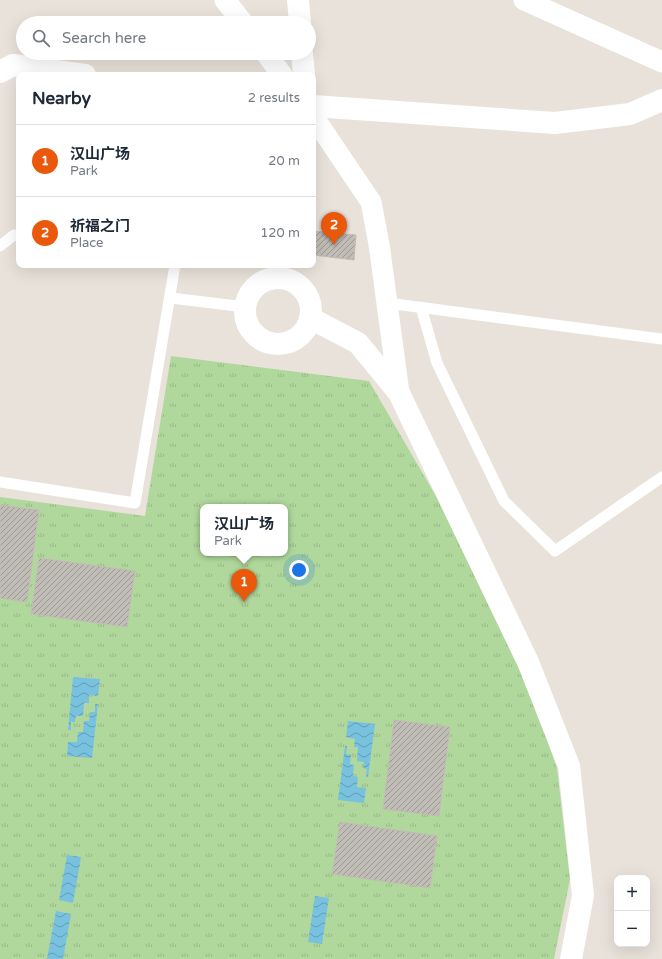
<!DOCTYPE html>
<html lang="en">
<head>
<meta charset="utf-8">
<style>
  body { margin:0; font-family:"Varela Round","Noto Sans SC",sans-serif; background:#f2f2f3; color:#1f2937 }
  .controls { position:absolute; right:12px; bottom:12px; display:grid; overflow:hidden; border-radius:8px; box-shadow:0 4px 16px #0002 }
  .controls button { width:36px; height:36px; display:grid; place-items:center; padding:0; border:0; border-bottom:1px solid #e0e1e3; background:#fff; color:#1f2937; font:20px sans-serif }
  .you { position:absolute; left:299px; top:570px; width:14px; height:14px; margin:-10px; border:3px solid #fff; border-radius:50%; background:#1a73e8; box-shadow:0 0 0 6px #1a73e833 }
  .badge { display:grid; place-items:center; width:26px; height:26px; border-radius:50%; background:#ea580c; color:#fff; font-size:13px; font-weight:700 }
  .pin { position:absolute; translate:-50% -33px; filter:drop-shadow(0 1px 2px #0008) }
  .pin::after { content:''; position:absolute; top:21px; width:14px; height:12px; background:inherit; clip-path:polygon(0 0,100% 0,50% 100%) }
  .popup { position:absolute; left:200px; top:504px; width:88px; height:52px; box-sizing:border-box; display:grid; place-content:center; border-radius:8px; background:#fff; filter:drop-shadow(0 1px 3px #0005); font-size:13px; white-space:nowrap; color:#747a83 }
  .popup b { font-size:15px; color:#1f2937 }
  .popup::after { content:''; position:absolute; left:50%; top:100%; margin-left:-8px; border:8px solid transparent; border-top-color:#fff }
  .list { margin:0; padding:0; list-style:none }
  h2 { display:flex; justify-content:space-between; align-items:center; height:52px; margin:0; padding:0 16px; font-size:17px }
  h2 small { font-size:13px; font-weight:400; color:#747a83 }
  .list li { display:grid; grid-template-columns:26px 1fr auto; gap:12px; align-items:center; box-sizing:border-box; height:72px; padding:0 16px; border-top:1px solid #e0e1e3 }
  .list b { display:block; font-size:15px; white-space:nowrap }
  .list p { margin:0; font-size:13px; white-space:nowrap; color:#747a83 }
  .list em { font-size:13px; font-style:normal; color:#747a83 }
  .icon { flex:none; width:22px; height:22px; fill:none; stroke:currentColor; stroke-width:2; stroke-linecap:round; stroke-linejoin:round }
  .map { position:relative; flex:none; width:662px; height:959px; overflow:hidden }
  .search { position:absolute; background:#fff; box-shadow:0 4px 16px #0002; left:16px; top:16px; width:300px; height:44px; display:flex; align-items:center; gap:10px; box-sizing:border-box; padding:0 14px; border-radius:22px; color:#747a83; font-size:15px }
  .panel { position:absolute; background:#fff; box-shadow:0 4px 16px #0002; left:16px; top:72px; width:300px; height:196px; border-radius:8px }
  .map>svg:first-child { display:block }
  .grass { fill:url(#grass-tufts); fill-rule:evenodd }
  .water { fill:url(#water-waves) }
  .building { fill:url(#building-hatch); stroke:#c2bdb4 }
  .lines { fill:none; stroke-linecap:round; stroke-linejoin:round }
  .lane { stroke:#fff; stroke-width:11 }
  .street { stroke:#fff; stroke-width:21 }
  .secondary { stroke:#fff; stroke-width:22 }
</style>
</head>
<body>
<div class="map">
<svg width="662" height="959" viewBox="0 0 662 959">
  <defs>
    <pattern id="grass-tufts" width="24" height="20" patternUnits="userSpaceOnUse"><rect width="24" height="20" fill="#b0d89c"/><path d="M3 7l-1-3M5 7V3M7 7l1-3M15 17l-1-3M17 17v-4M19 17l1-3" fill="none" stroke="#97b986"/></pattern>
    <pattern id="water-waves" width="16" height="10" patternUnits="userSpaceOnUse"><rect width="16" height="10" fill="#78c2df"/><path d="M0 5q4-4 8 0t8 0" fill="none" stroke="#629eb5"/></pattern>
    <pattern id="building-hatch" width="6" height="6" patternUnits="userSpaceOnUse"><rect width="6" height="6" fill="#c0bcb6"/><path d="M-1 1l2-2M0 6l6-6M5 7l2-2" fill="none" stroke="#9c9994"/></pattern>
  </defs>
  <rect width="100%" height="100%" fill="#e8e2da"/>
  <path class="grass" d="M171,356l198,25 68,117 92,191 28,79 13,111 -16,80h-554v-462l145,19zM203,507h82v46h-82z"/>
  <g class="water">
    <path d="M73,677l27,2 -2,17 -9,-1v8h-5l-1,13h-7l-1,6h-4v8h-3z"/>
    <path d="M95,704h3l-6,54 -25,-2 1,-14h9l1,-10h5l1,-11h5l1,-9h5z"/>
    <path d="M348,721l27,3 -7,53h-2l1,-8 -4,-1 1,-6 -7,-1 1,-14h-4l1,-8 -9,-2z"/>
    <path d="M345,746h2l-1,8 5,1 -1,9 4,1 -1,11 5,1 -1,10 9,1 -2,15 -26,-3z"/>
    <path d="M67,855l14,2 -8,46 -14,-3z"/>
    <path d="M315,896l14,2 -7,46 -14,-2z"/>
    <path d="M56,911l15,3 -8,45h-16z"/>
  </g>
  <g class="building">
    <path d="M313,231l43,4 -2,25 -41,-5z"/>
    <path d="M0,505l39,5 -12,92 -27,-4z"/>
    <path d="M39,558l96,13 -8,56 -96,-13z"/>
    <path d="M394,720l56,7 -11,89 -56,-7z"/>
    <path d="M340,822l97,14 -7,52 -98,-14z"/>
  </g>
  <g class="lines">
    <g class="lane">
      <path d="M0,246l14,-11 5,1"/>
      <path d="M171,298l74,9"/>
      <path d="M387,303l275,36"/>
      <path d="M421,307l16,56 67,138 51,50 107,-74"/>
      <path d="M0,482l135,21 40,-238"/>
    </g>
    <g class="street">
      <path d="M225,0l18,23"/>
      <path d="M524,0l138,62"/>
      <path d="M266,53l16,22"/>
      <path d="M313,116l58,86 8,42 20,149"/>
    </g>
    <g class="secondary">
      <path d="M298,0l2,23"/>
      <path d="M302,53l2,22"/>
      <path d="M0,72l13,-7 72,10"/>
      <path d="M313,106l242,17 75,-9 32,-14"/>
      <circle cx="278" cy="311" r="33"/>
      <path d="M310,318l48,25 41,50 129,269 41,104 14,129 -12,64"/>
    </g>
  </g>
</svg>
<div class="controls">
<button>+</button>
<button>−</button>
</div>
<div class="you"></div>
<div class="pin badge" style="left:244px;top:602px">1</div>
<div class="popup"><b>汉山广场</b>Park</div>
<div class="pin badge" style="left:334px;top:245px">2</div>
<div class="search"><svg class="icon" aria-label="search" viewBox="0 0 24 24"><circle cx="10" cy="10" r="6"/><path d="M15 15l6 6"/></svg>Search here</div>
<section class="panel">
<h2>Nearby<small>2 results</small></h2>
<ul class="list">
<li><span class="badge">1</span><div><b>汉山广场</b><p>Park</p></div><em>20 m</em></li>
<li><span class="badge">2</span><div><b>祈福之门</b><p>Place</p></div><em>120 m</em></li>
</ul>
</section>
</div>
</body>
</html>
